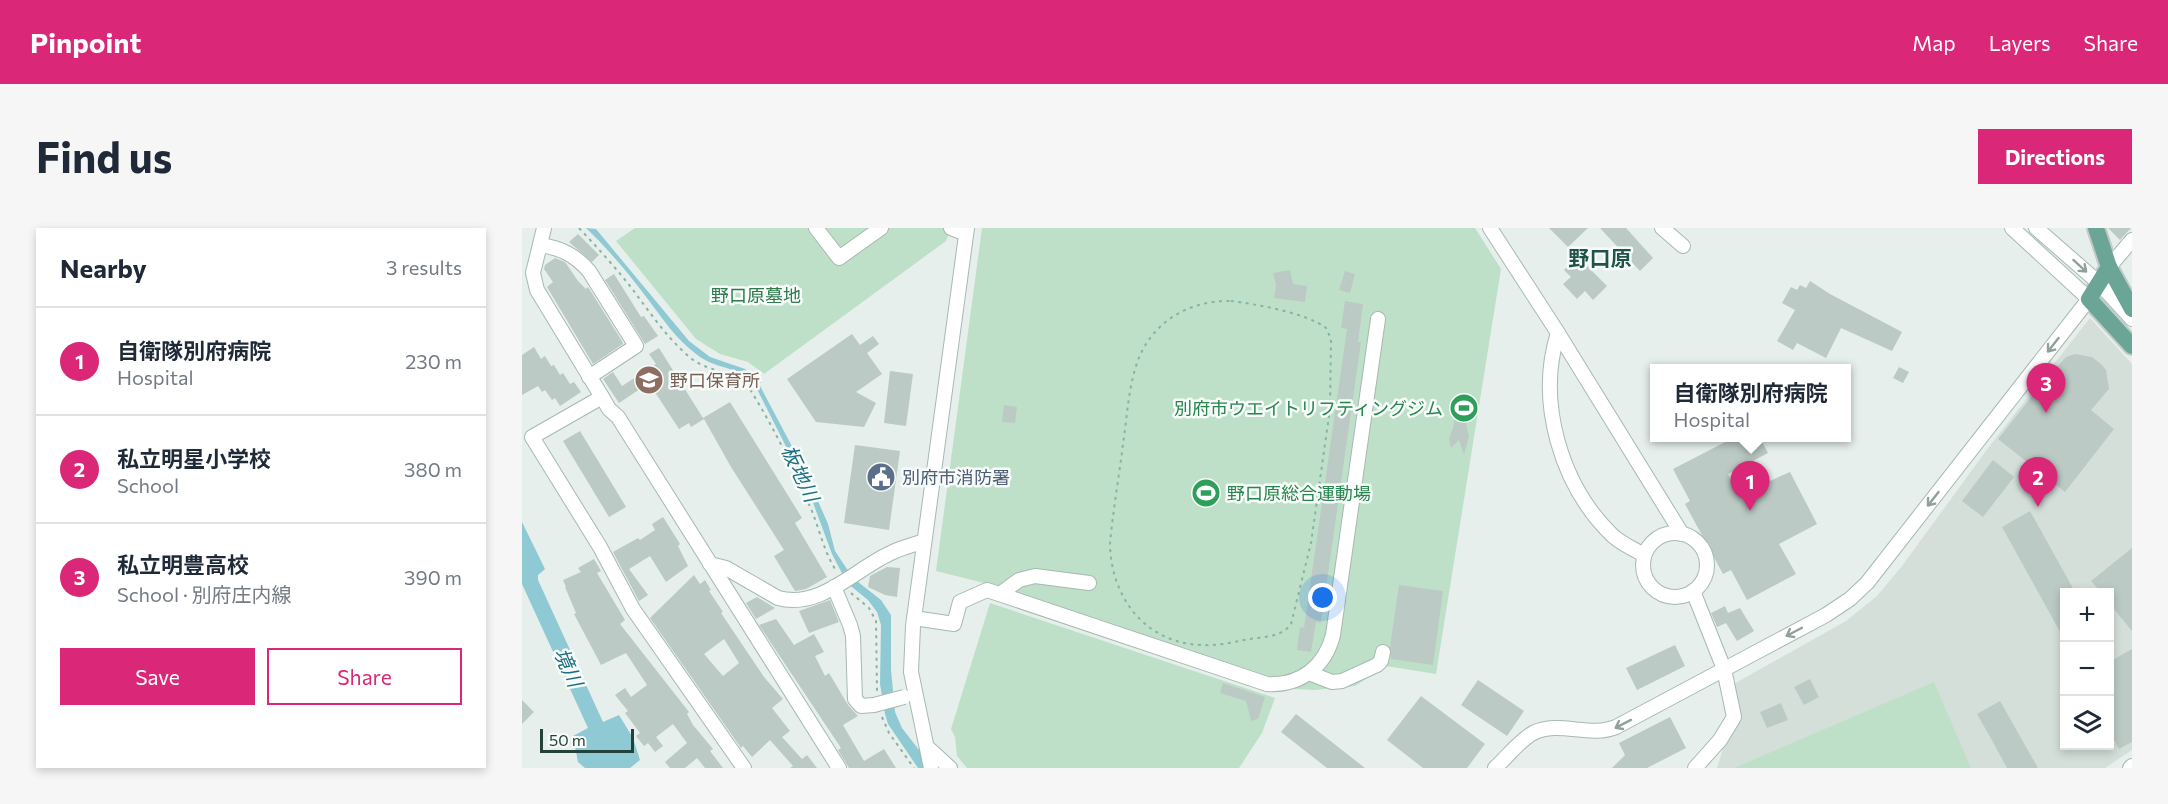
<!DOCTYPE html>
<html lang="en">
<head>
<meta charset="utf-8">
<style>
  body { margin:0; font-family:Commissioner,"Noto Sans JP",sans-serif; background:#f6f6f7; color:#1f2937 }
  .controls { position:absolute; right:18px; bottom:18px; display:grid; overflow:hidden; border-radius:0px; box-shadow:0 3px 9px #0003 }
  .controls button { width:54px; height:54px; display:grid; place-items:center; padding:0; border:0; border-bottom:2px solid #e0e1e3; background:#fff; color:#1f2937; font:30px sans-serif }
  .scale { position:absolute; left:18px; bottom:15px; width:94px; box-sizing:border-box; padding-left:6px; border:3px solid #24423a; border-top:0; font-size:16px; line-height:21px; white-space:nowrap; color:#24423a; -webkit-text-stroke:4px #f7fbf9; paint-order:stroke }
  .you { position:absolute; left:801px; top:370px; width:21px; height:21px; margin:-15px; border:4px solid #fff; border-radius:50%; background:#1a73e8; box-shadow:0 0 0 9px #1a73e833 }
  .badge { display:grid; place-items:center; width:39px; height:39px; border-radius:50%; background:#db2777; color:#fff; font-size:20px; font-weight:700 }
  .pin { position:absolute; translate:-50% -50px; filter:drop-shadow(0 2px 3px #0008) }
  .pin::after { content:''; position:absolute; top:32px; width:21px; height:18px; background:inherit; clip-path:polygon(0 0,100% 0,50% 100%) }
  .popup { position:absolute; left:1128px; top:136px; width:201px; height:78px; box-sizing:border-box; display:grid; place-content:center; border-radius:0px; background:#fff; filter:drop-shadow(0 2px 4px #0005); font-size:20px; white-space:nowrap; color:#747a83 }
  .popup b { font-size:22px; color:#1f2937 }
  .popup::after { content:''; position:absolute; left:50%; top:100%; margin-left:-12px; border:12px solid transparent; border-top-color:#fff }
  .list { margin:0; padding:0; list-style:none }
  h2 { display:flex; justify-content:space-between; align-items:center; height:78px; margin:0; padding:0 24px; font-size:26px }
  h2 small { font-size:20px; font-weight:400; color:#747a83 }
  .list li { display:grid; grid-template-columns:39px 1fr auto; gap:18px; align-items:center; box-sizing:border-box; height:108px; padding:0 24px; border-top:2px solid #e0e1e3 }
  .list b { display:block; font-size:22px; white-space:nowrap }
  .list p { margin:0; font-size:20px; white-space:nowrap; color:#747a83 }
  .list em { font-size:20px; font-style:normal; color:#747a83 }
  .actions { display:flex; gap:12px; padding:18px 24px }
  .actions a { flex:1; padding:14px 0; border:2px solid #db2777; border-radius:0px; text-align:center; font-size:21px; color:#db2777 }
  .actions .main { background:#db2777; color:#fff }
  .icon { flex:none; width:33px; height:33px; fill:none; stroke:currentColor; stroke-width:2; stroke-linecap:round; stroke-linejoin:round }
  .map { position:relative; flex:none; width:1610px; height:540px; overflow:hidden; border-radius:0px }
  header { display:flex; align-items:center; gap:36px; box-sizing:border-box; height:84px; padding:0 30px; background:#db2777; color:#fff }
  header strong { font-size:28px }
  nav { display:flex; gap:33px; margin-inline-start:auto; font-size:21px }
  .intro { display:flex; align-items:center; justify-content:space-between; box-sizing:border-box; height:144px; padding:0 36px }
  h1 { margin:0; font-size:42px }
  .button { padding:15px 27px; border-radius:0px; background:#db2777; color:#fff; font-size:21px; font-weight:700 }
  main { display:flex; gap:36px; padding:0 36px }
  aside { flex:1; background:#fff; border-radius:0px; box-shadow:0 3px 9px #0003 }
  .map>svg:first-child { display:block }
  .built { fill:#d4dfda; fill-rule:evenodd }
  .green { fill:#bfe0c8 }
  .water { fill:#8ec9d4 }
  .building { fill:#bbcac4; fill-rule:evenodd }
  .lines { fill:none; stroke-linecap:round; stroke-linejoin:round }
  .minor-casing { stroke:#a8b8b2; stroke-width:16 }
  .major-casing { stroke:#c2cac8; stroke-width:20 }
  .path { stroke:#86b3a5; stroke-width:2; stroke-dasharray:3 4.5; stroke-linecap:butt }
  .minor { stroke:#fff; stroke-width:14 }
  .major { stroke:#6aa596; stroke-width:16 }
  .minor-bridge-casing { stroke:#a8b8b2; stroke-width:16; stroke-linecap:butt }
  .minor-bridge { stroke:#fff; stroke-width:14 }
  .oneway { stroke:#92a09c }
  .labels { text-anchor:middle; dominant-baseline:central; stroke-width:5; stroke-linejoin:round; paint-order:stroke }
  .park-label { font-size:18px; fill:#2d7a4b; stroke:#f7fbf9 }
  .education-label { font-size:18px; fill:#785e54; stroke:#f7fbf9; text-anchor:start }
  .leisure-label { font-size:18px; fill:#27864d; stroke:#f7fbf9; text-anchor:end }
  .service-label { font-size:18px; fill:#4e5e75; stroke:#f7fbf9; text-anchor:start }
  .water-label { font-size:20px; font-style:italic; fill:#1c6f80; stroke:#f7fbf9 }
  .quarter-label { font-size:21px; font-weight:bold; fill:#1f5548; stroke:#f7fbf9 }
</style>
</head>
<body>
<header>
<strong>Pinpoint</strong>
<nav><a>Map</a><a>Layers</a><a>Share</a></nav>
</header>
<div class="intro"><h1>Find us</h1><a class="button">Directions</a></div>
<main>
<aside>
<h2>Nearby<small>3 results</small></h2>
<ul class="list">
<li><span class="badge">1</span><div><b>自衛隊別府病院</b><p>Hospital</p></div><em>230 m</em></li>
<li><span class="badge">2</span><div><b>私立明星小学校</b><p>School</p></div><em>380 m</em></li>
<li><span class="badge">3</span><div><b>私立明豊高校</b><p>School · 別府庄内線</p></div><em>390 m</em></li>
</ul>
<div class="actions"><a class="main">Save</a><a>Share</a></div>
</aside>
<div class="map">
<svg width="1610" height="540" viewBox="0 0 1610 540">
  <rect width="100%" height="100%" fill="#e6efeb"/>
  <path class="built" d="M1568,90l42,46v386l-27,18h-388l15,-48 -9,-30 123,-69 31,-25 25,-30 86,-118zM1542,364h46v154h-46z"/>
  <g class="green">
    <path d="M113,0h316l-5,13 -182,133 -16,-12 -28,-8 -24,-15 -80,-98z"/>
    <path d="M460,0h493l26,41 -65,405 -50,-8 -31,20 -40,4 -41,-2 -4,3 -279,-95 1,-11 -56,-14z"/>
    <path d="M468,375l285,95 -13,35 -23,35h-272l-10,-12 -2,-19 -4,-8z"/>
    <path d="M1412,454l37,86h-237z"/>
  </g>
  <g class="water">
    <path d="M64,0l10,1 93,112 21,16 35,12 16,13 -2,2 45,85 24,55 7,27 18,27 28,22 10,15v55l4,42 7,16 31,40h-15l-30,-44 -3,-10 -5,-30 1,-59 -4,-13 -9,-12 -21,-17 -15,-29 -23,-62 -51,-101c-21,-30 -38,-18 -62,-37 -20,-15 -34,-36 -49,-56 -18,-24 -39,-49 -61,-70z"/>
    <path d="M0,294l23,47 -7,6v5l65,142 16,-7 14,23 7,22 -10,8h-45l-7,-6 -5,-26 15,-8 -66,-144z"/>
  </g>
  <g class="building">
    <path d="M1027,0h39l-20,19z"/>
    <path d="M1078,0h26l27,30 -13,13z"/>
    <path d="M1586,0h23l-11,12z"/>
    <path d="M56,6l21,21 -7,7 -23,-20z"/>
    <path d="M1056,29l29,29 -14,14 -8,-9 -8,8 -14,-15 8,-7 -7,-7z"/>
    <path d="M33,30l10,4 13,19 8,8 2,-2 34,54 1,3 -30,20 -46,-77 6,-5 -9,-13 1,-4z"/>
    <path d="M768,42l3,14 14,2 -2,16 -31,-4 2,-13 -3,-12z"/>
    <path d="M823,43l10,3 -5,19 -11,-3z"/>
    <path d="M92,46l27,43 3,-1 14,20 -13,8 -40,-64z"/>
    <path d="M1288,53l20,13 72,38 -10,19 -51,-23 -15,30 -29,-15 -4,7 -16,-9 18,-31 -13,-7 9,-16 6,3 3,-5 6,3z"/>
    <path d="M823,73l18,3 -5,38h3l-40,281 -5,-1 -5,30 -14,-2 3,-23 4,1 43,-299 -6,-1z"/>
    <path d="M330,106l8,11 13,-9 6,8 -12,9 15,21 -26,18 20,11 -12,24 -48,-5 -29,-43z"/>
    <path d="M12,119l7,12 4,-3 6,10 3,-1 6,10 3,-2 7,11 4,-2 7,10 -21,14 -5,-8 -3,2 -7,-10 -3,2 -4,-6 -16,9v-40z"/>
    <path d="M137,120l44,70 27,-16 72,116 -7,5 32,54 -21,12 -11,2 -21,-35 10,-6 -53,-83 -27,-48 -13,8 -2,-4 -10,6 -30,-46 -30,20 -16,-24 10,-7 9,14 34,-22 -7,-10z"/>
    <path d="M1553,126l17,3 10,8 4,5 3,19 -18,21 23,19 -49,63 -67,-53 42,-53 26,-29z"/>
    <path d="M1377,139l10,5 -6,11 -10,-5z"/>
    <path d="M368,143l23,3 -7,52 -22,-3z"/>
    <path d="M936,166l2,3 14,2 -3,20 -6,-1 4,19 -5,18 -5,-15 -8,8 -2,-9 4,-11z"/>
    <path d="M482,177l13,2 -2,16 -13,-1z"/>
    <path d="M58,203l46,76 -17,10 -46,-76z"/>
    <path d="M1211,210h27l8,15 -40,21 10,21 52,-23 27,52 -38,20 17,30 -49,26 -16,-30 -8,4 -38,-70 5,-3 -17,-32z"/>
    <path d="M333,217l45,6 -11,79 -45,-7z"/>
    <path d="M1471,232l21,17 -31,40 -21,-16z"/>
    <path d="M1508,283l45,81h-11v47l-62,-112z"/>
    <path d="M141,289l17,27 -2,2 10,20 -22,16 -16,-26 -21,13 19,26 -9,6 -26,-49 25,-14 2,2 15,-10 -3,-6z"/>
    <path d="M1610,320v83l-23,-28v-11h-8l-10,-11z"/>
    <path d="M72,331l7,12 -4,2 28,47 -5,4 69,88 -2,2 6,11 20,24 -3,2 13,17h-18l-8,-10 -12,10h-15l-5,-6 22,-19 -14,-19 -17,13 7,9 -8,6 -7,-9 -4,3 -8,-10 4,-3 -15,-20 3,-2 -13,-16 10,-7 6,9 16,-12 -21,-32 -25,12 -27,-51 2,-1 -11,-26h1l-3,-7 18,-8 -3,-4z"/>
    <path d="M365,339l13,1 -3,29 -12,-2 -17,-8 2,-11z"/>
    <path d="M172,347l6,9 5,-4 6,10 -2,1 14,21 -2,1 43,64 19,22 -11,9 18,23 -8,6 20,22 5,-4 10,13h-27l3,-2 -23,-26 -18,17 -9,-11 -2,2 -91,-130zM202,411l15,24 -16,13 -19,-22z"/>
    <path d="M877,357l44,6 -10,74 -42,-6 -1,-12z"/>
    <path d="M235,369l18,11 -19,11 -10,-16z"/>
    <path d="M308,372l9,22 -30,11 -10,-22z"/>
    <path d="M1203,378l3,7 12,-5 14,23 -17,10 -11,-18 -9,4 -6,-14z"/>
    <path d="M254,391l18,26 20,-11 10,18 -9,4 10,20 4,-3 19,32 10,11 -15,9 21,36 20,-12 12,19h-47l-11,-18 3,-2 -82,-123z"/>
    <path d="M1153,417l10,21 -48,24 -11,-22z"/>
    <path d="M1610,421v93l-13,7 -10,-18v-69z"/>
    <path d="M1288,451l9,18 -15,8 -10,-18z"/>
    <path d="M956,452l46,31 -17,25 -46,-31z"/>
    <path d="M701,455l42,14 -7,22 -7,2 -5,-20 -26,-8z"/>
    <path d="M899,468l64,48 -18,24h-44l-36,-28z"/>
    <path d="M0,472l12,12 -12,12z"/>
    <path d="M1478,473l38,67h-31l-13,-24 -17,-30z"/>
    <path d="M1259,475l7,17 -21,8 -7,-16z"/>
    <path d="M774,486l69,54h-38l-46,-36z"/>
    <path d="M1148,489l16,31 -39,20h-35l13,-13 -6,-12z"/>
  </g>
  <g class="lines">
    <g class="minor-casing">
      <g id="minor">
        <path d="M22,0l-11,45 4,17 65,107 7,12 9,8 221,351"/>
        <path d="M294,0l23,30 42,-30"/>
        <path d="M429,0l15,6"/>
        <path d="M968,0l68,105 124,201"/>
        <path d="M1140,0l21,18"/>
        <path d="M1514,0l63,55 33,36"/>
        <path d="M18,17c21,3 35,10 49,26l47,75 -47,31"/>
        <path d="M1587,39l23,-27"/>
        <path d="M1036,105c-22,69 3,153 55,203 9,8 21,13 31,19"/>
        <path d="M80,169l-70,40 68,110 33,62 111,159"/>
        <circle cx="1153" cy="337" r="32"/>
        <path d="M188,336l16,4 52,30c43,12 79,-31 115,-46 10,-5 21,-7 31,-11"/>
        <path d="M312,359l16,38 3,11 2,63 6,7 13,-1"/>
        <path d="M1171,363l31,78 10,48 -14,23 -25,28"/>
        <path d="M478,366l19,-14 16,-4 54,7"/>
        <path d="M392,390l40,6 6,-22 27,-12 280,94c33,2 58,-17 66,-49l45,-316"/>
        <path d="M787,445l23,9 10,-1 35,-16 4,-4 2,-9"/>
        <path d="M405,519l23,21"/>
        <path d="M409,540l-20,-96 2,-46 54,-398"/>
        <path d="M973,540c12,-11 24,-27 38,-35 26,-13 56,5 83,-6l210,-112 24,-16 17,-16 222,-284 -77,-71"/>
        <path d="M1608,540l2,-2"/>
      </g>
    </g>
    <g class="major-casing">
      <g id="major">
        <path d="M1574,0l13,39 -20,32 43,47"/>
        <path d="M1587,39l23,42"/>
      </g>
    </g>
    <g class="path">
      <path d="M57,0c18,19 35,38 51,58 19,25 38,54 62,73 18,14 46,12 59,32 23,37 43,78 60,118 9,21 13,44 26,63"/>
      <path d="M709,73c24,3 76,12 95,27l5,11 -1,70 -19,134 -20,81c-9,13 -27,13 -42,15 -15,3 -31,7 -46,6 -57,-1 -92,-47 -93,-101 3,-34 9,-67 13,-100 4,-26 5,-53 13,-78 13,-42 51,-66 95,-65z"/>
      <path d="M329,365l18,15 7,13 1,70"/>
      <path d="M360,489l7,16 25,35"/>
    </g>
    <use href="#minor" class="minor"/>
    <use href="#major" class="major"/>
    <g class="minor-bridge-casing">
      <path id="minor-bridge" d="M352,477l30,-8"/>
    </g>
    <use href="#minor-bridge" class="minor-bridge"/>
  </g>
  <defs><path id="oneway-shaft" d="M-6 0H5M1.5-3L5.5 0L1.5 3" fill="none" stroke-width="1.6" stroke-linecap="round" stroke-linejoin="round" transform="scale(1.5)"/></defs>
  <g class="oneway">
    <use href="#oneway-shaft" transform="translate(1558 38) rotate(42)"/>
    <use href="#oneway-shaft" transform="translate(1531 117) rotate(128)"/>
    <use href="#oneway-shaft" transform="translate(1411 271) rotate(128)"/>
    <use href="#oneway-shaft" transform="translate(1272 404) rotate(152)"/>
    <use href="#oneway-shaft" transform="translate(1101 496) rotate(153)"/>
  </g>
  <defs>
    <g id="school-disc" transform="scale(1.5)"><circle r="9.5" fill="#8d6e63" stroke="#f7fbf9"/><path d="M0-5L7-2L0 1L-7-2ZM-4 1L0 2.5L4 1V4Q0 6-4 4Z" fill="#fff"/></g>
    <g id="stadium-disc" transform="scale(1.5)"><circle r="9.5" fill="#2e9e5b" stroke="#f7fbf9"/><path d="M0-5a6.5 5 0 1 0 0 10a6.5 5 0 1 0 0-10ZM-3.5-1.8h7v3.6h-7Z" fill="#fff"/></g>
    <g id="civic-disc" transform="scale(1.5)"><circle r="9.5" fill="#5c6f8a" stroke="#f7fbf9"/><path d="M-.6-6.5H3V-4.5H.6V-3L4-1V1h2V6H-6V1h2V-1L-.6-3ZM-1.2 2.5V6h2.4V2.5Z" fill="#fff"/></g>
  </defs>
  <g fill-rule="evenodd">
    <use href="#school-disc" x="127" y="152"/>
    <use href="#stadium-disc" x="942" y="180"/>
    <use href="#civic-disc" x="359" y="249"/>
    <use href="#stadium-disc" x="684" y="265"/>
  </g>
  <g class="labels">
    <g class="park-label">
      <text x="234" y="67">野口原墓地</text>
    </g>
    <g class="education-label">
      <text x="148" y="152">野口保育所</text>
    </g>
    <g class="leisure-label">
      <text x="921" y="180">別府市ウエイトリフティングジム</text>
      <text x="705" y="265" text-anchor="start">野口原総合運動場</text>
    </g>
    <g class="service-label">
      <text x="380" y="249">別府市消防署</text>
    </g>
    <g class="water-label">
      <text transform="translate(279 245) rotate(65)">板地川</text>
      <text transform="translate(47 439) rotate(66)">境川</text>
    </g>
    <g class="quarter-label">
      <text x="1078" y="29">野口原</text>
    </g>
  </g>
</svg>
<div class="controls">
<button>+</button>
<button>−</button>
<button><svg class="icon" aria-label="layers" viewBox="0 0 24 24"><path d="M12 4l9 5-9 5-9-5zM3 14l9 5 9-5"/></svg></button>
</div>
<div class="scale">50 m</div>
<div class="you"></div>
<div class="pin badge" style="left:1228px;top:283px">1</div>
<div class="popup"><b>自衛隊別府病院</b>Hospital</div>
<div class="pin badge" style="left:1516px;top:279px">2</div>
<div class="pin badge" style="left:1524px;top:185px">3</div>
</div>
</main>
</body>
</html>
